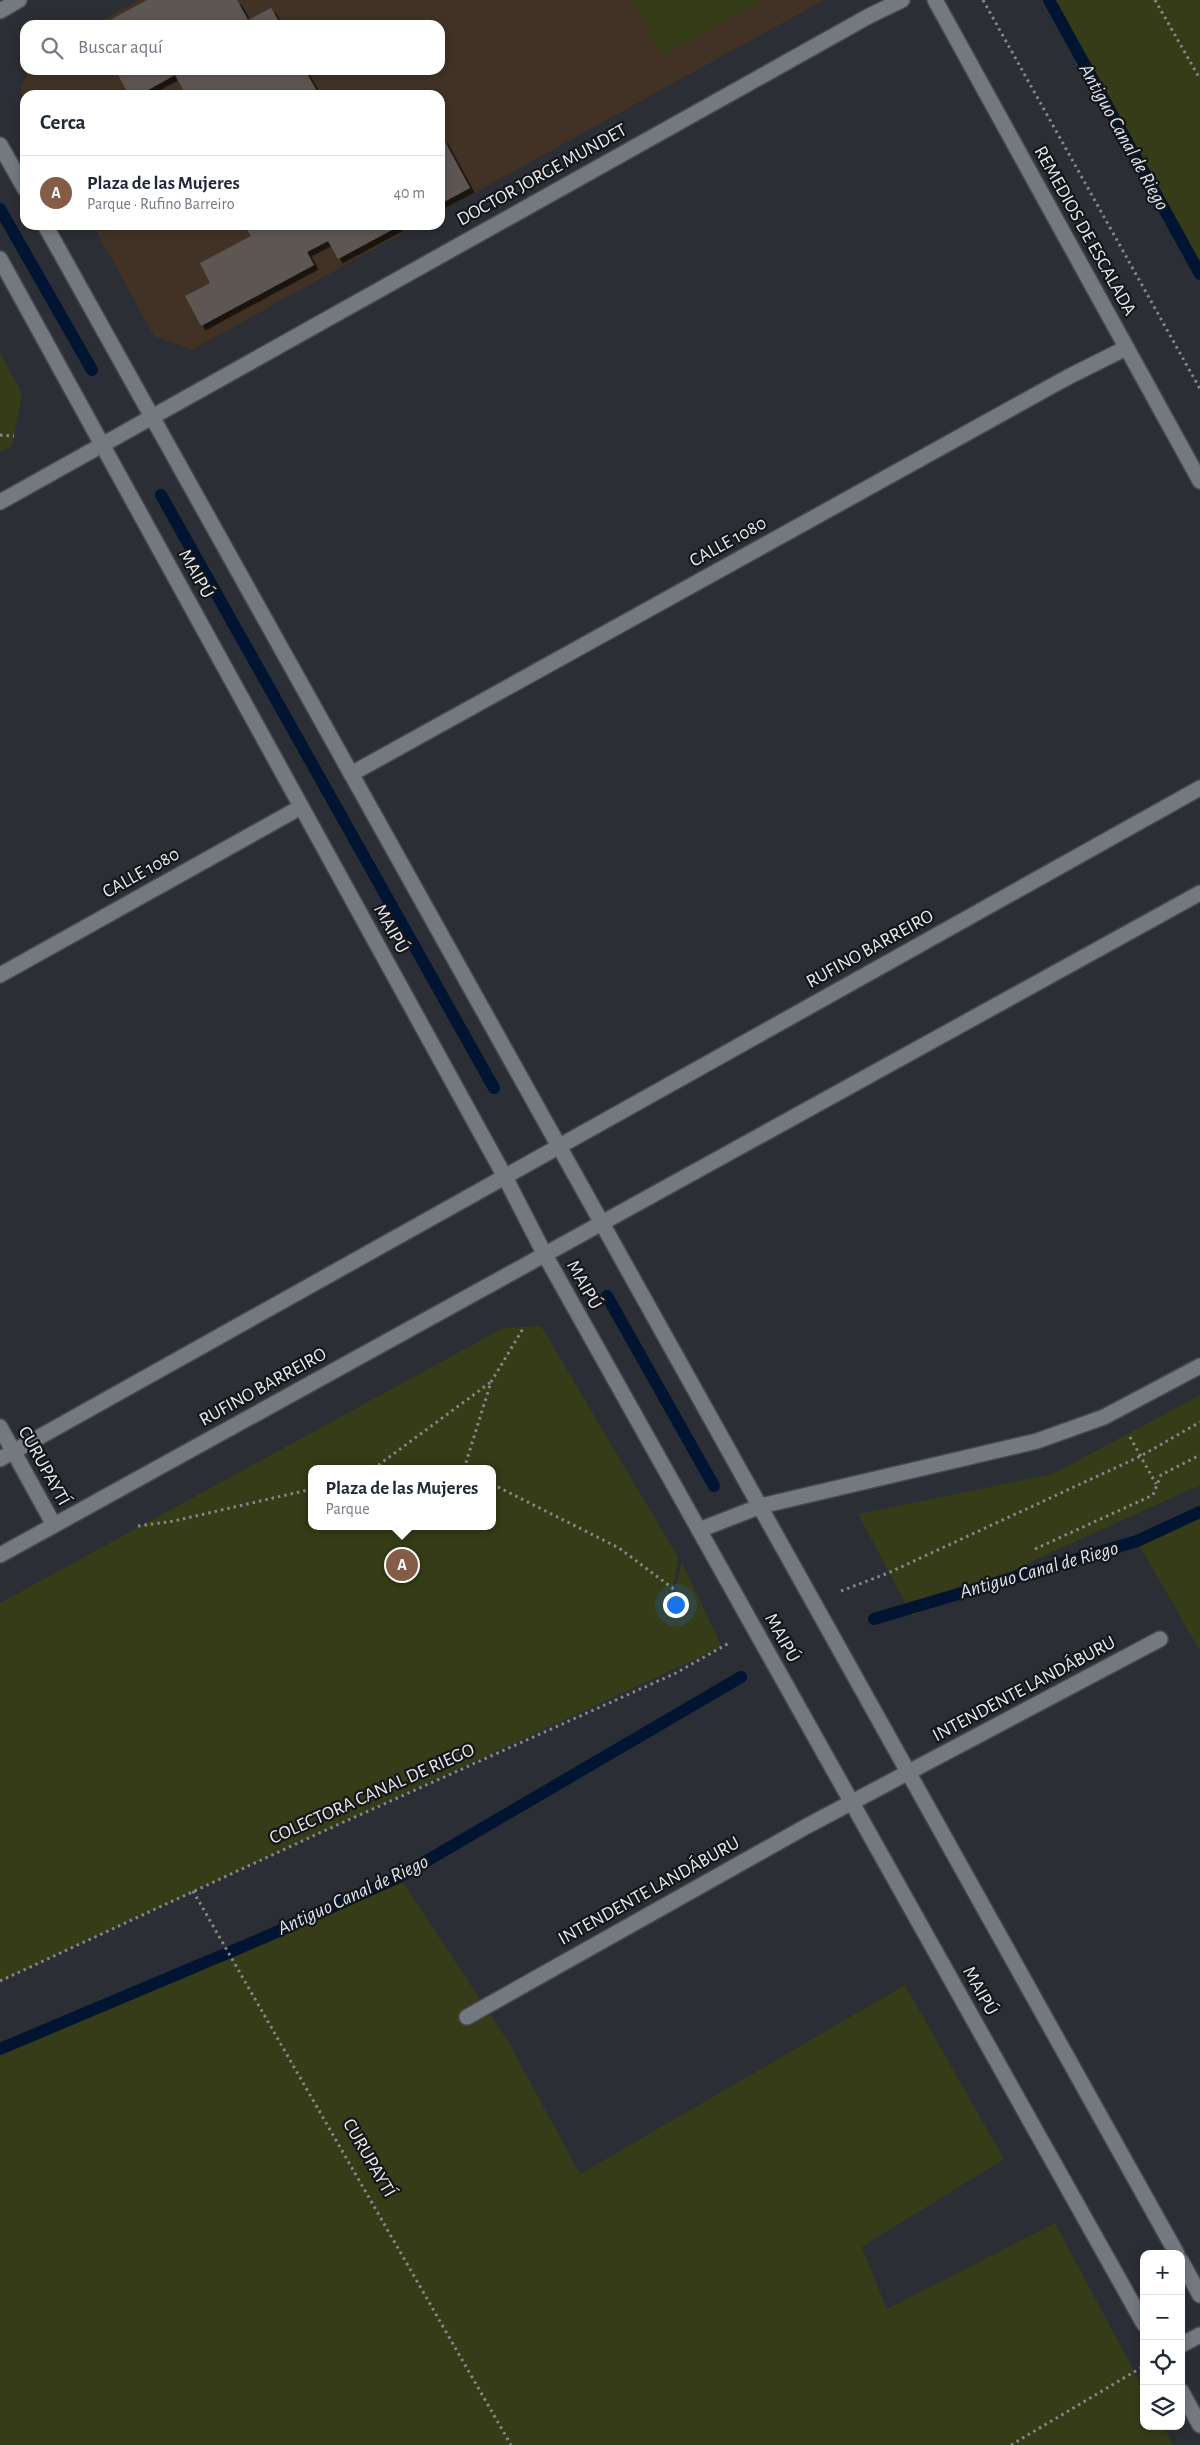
<!DOCTYPE html>
<html lang="es">
<head>
<meta charset="utf-8">
<style>
  body { margin:0; font-family:"Alegreya Sans",sans-serif; background:#f6f6f7; color:#1f2937 }
  .controls { position:absolute; right:15px; bottom:15px; display:grid; overflow:hidden; border-radius:10px; box-shadow:0 2px 8px #0003 }
  .controls button { width:45px; height:45px; display:grid; place-items:center; padding:0; border:0; border-bottom:1px solid #e0e1e3; background:#fff; color:#1f2937; font:25px sans-serif }
  .you { position:absolute; left:675px; top:1604px; width:18px; height:18px; margin:-12px; border:4px solid #fff; border-radius:50%; background:#1a73e8; box-shadow:0 0 0 8px #1a73e833 }
  .badge { display:grid; place-items:center; width:32px; height:32px; border-radius:50%; background:#845c47; color:#fff; font-size:16px; font-weight:700 }
  .pin { position:absolute; translate:-50% -50%; border:2px solid #fff; box-shadow:0 1px 5px #0006 }
  .popup { position:absolute; left:308px; top:1465px; width:188px; height:65px; box-sizing:border-box; display:grid; place-content:center; border-radius:10px; background:#fff; filter:drop-shadow(0 1px 4px #0005); font-size:16px; white-space:nowrap; color:#747a83 }
  .popup b { font-size:19px; color:#1f2937 }
  .popup::after { content:''; position:absolute; left:50%; top:100%; margin-left:-10px; border:10px solid transparent; border-top-color:#fff }
  .list { margin:0; padding:0; list-style:none }
  h2 { display:flex; justify-content:space-between; align-items:center; height:65px; margin:0; padding:0 20px; font-size:21px }
  h2 small { font-size:16px; font-weight:400; color:#747a83 }
  .list li { display:grid; grid-template-columns:32px 1fr auto; gap:15px; align-items:center; box-sizing:border-box; height:75px; padding:0 20px; border-top:1px solid #e0e1e3 }
  .list b { display:block; font-size:19px; white-space:nowrap }
  .list p { margin:0; font-size:16px; white-space:nowrap; color:#747a83 }
  .list em { font-size:16px; font-style:normal; color:#747a83 }
  .icon { flex:none; width:28px; height:28px; fill:none; stroke:currentColor; stroke-width:2; stroke-linecap:round; stroke-linejoin:round }
  .map { position:relative; flex:none; width:1200px; height:2445px; overflow:hidden }
  .search { position:absolute; background:#fff; box-shadow:0 2px 8px #0003; left:20px; top:20px; width:425px; height:55px; display:flex; align-items:center; gap:12px; box-sizing:border-box; padding:0 18px; border-radius:15px; color:#747a83; font-size:19px }
  .panel { position:absolute; background:#fff; box-shadow:0 2px 8px #0003; left:20px; top:90px; width:425px; height:140px; border-radius:15px }
  .map>svg:first-child { display:block }
  .education { fill:#413225 }
  .green { fill:#353c17; fill-rule:evenodd }
  .lines { fill:none; stroke-linecap:round; stroke-linejoin:round }
  .stream { stroke:#011431; stroke-width:12 }
  .building { fill:#5d5652; filter:url(#shadow) }
  .street-casing { stroke:#46494d; stroke-width:18 }
  .secondary-casing { stroke:#46494d; stroke-width:18 }
  .path { stroke:#85878c; stroke-width:3; stroke-dasharray:2.5 4; stroke-linecap:butt }
  .street { stroke:#74787f; stroke-width:15 }
  .secondary { stroke:#74787f; stroke-width:15 }
  .labels { text-anchor:middle; dominant-baseline:central; stroke-width:4.5; stroke-linejoin:round; paint-order:stroke }
  .street-label { font-size:19px; fill:#e7e9ed; stroke:#151619 }
  .water-label { font-size:20px; font-style:italic; fill:#dbe5f3; stroke:#151619 }
</style>
</head>
<body>
<div class="map">
<svg width="1200" height="2445" viewBox="0 0 1200 2445">
  <defs>
    <filter id="shadow"><feDropShadow dx="4.5" dy="4.5" stdDeviation="0" flood-color="#0009"/></filter>
  </defs>
  <rect width="100%" height="100%" fill="#2b2e34"/>
  <g class="education">
    <path d="M139,0h685l-384,212v-117h-415v7l-5,-9 8,-23h412v-45h-346z"/>
    <path d="M93,225h324l-225,125 -38,-14z"/>
  </g>
  <g class="green">
    <path d="M632,0h131l-100,56z"/>
    <path d="M1055,0h145v264z"/>
    <path d="M0,353l22,40 -10,53 -12,6z"/>
    <path d="M541,1326l137,231 -6,43 10,-37 40,84 -722,334v-378l503,-275zM312,1469h180v57h-180z"/>
    <path d="M1200,1395v90l-288,131 -54,-102 195,-40z"/>
    <path d="M1200,1512v139l-63,-110z"/>
    <path d="M399,1877l109,164 72,133 325,-189 99,174 -142,88 25,62 168,-86 89,167v36h19l10,19h-1173v-392z"/>
  </g>
  <g class="lines">
    <g class="stream">
      <path d="M1049,0l151,274"/>
      <path d="M0,209l92,161"/>
      <path d="M161,495l333,593"/>
      <path d="M607,1296l107,190"/>
      <path d="M874,1619l263,-78 63,-29"/>
      <path d="M0,2049l263,-111 136,-61 342,-200"/>
    </g>
  </g>
  <g class="building">
    <path d="M147,0h90l11,20 23,-12 10,17h-180z"/>
    <path d="M115,70h190l14,25h-133l-11,-20 -36,20h-10z"/>
    <path d="M443,138l27,50 -30,16v-64z"/>
    <path d="M244,225h157l-63,34 -10,-18 -21,11 7,13 -113,61 -16,-30 25,-13 -10,-20 51,-27z"/>
  </g>
  <g class="lines">
    <g class="street-casing">
      <g id="street">
        <path d="M935,0l265,481"/>
        <path d="M0,11l19,-11"/>
        <path d="M0,502l869,-486 33,-16"/>
        <path d="M351,774l717,-397 58,-29"/>
        <path d="M0,975l301,-168"/>
        <path d="M0,1427l54,98"/>
        <path d="M0,1459l1200,-671"/>
        <path d="M699,1530l62,-24 276,-65 67,-24 96,-51"/>
        <path d="M0,1555l1200,-662"/>
        <path d="M467,2017l340,-191 353,-187"/>
      </g>
    </g>
    <g class="secondary-casing">
      <g id="secondary">
        <path d="M0,145l25,44"/>
        <path d="M45,225l1132,2029"/>
        <path d="M0,259l505,918 40,78 599,1069"/>
        <path d="M1181,2261l19,34"/>
        <path d="M1181,2345l19,-10"/>
        <path d="M1181,2391l19,34"/>
      </g>
    </g>
    <g class="path">
      <path d="M983,0l217,389"/>
      <path d="M1155,0l45,79"/>
      <path d="M0,435l14,1"/>
      <path d="M1130,1437l26,47"/>
      <path d="M373,1469l118,-87"/>
      <path d="M464,1469l27,-87 33,-55"/>
      <path d="M492,1484l127,64 56,42"/>
      <path d="M138,1526l36,-5 138,-32"/>
      <path d="M1035,1549l118,-54 8,-20 39,-20"/>
      <path d="M841,1591l47,-18 253,-117 59,-34"/>
      <path d="M193,1891l318,554"/>
      <path d="M0,1981l326,-151 350,-157 53,-30"/>
      <path d="M1011,2445l133,-79"/>
    </g>
    <use href="#street" class="street"/>
    <use href="#secondary" class="secondary"/>
  </g>
  <g class="labels">
    <g class="street-label">
      <text transform="translate(542 175) rotate(-29)">DOCTOR JORGE MUNDET</text>
      <text transform="translate(1085 231) rotate(61)">REMEDIOS DE ESCALADA</text>
      <text transform="translate(728 542) rotate(-29)">CALLE 1080</text>
      <text transform="translate(196 574) rotate(61)">MAIPÚ</text>
      <text transform="translate(141 873) rotate(-29)">CALLE 1080</text>
      <text transform="translate(391 929) rotate(61)">MAIPÚ</text>
      <text transform="translate(870 949) rotate(-29)">RUFINO BARREIRO</text>
      <text transform="translate(584 1285) rotate(61)">MAIPÚ</text>
      <text transform="translate(263 1387) rotate(-29)">RUFINO BARREIRO</text>
      <text transform="translate(44 1466) rotate(61)">CURUPAYTÍ</text>
      <text transform="translate(782 1638) rotate(61)">MAIPÚ</text>
      <text transform="translate(1024 1689) rotate(-28)">INTENDENTE LANDÁBURU</text>
      <text transform="translate(372 1794) rotate(-24)">COLECTORA CANAL DE RIEGO</text>
      <text transform="translate(649 1891) rotate(-29)">INTENDENTE LANDÁBURU</text>
      <text transform="translate(980 1991) rotate(61)">MAIPÚ</text>
      <text transform="translate(369 2158) rotate(60)">CURUPAYTÍ</text>
    </g>
    <g class="water-label">
      <text transform="translate(1124 137) rotate(61)">Antiguo Canal de Riego</text>
      <text transform="translate(1039 1570) rotate(-16)">Antiguo Canal de Riego</text>
      <text transform="translate(353 1895) rotate(-25)">Antiguo Canal de Riego</text>
    </g>
  </g>
</svg>
<div class="controls">
<button>+</button>
<button>−</button>
<button><svg class="icon" aria-label="locate" viewBox="0 0 24 24"><circle cx="12" cy="12" r="6"/><path d="M12 2v4M12 18v4M2 12h4M18 12h4"/></svg></button>
<button><svg class="icon" aria-label="layers" viewBox="0 0 24 24"><path d="M12 4l9 5-9 5-9-5zM3 14l9 5 9-5"/></svg></button>
</div>
<div class="you"></div>
<div class="pin badge" style="left:402px;top:1565px">A</div>
<div class="popup"><b>Plaza de las Mujeres</b>Parque</div>
<div class="search"><svg class="icon" aria-label="search" viewBox="0 0 24 24"><circle cx="10" cy="10" r="6"/><path d="M15 15l6 6"/></svg>Buscar aquí</div>
<section class="panel">
<h2>Cerca<small></small></h2>
<ul class="list">
<li><span class="badge">A</span><div><b>Plaza de las Mujeres</b><p>Parque · Rufino Barreiro</p></div><em>40 m</em></li>
</ul>
</section>
</div>
</body>
</html>
